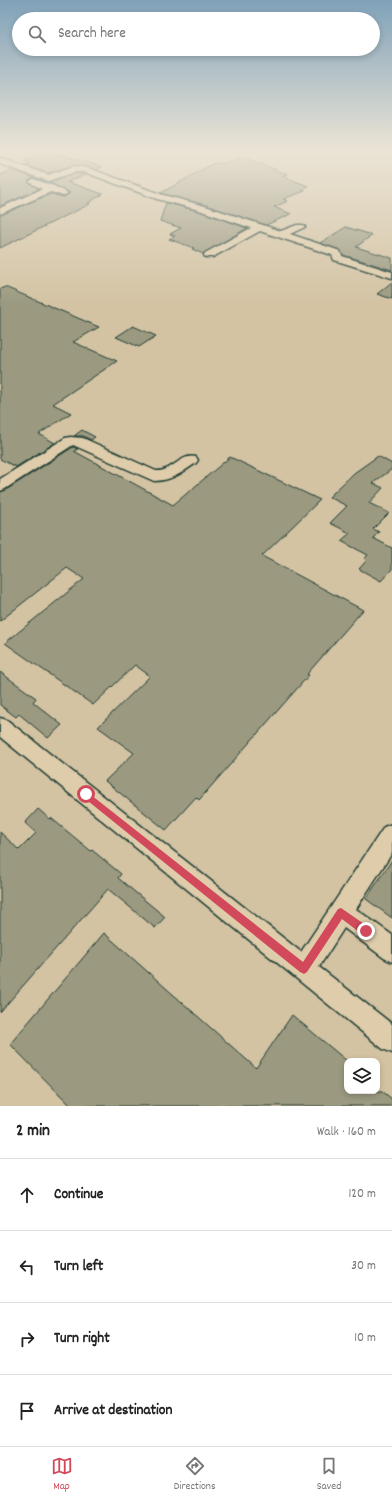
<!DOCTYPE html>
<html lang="en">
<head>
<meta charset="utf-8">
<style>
  body { margin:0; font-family:Dekko,sans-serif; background:#f6f6f6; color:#222 }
  .controls { position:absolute; right:12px; bottom:12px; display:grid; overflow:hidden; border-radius:8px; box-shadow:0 2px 6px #0003 }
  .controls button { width:36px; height:36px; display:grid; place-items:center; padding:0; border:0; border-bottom:1px solid #e0e0e0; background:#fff; color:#222; font:20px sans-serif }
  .stop { position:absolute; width:12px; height:12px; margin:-9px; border:3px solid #d1495b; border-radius:50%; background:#fff }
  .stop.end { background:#d1495b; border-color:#fff; box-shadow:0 1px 4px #0008 }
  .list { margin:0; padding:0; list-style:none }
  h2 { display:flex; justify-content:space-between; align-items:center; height:52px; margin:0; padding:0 16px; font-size:17px }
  h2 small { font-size:13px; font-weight:400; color:#767676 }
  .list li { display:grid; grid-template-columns:26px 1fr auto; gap:12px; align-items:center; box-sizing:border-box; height:72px; padding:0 16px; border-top:1px solid #e0e0e0 }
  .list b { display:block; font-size:15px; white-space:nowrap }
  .list em { font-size:13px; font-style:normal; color:#767676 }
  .icon { flex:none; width:22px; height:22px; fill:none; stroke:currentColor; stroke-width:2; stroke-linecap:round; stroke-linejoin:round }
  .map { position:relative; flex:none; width:392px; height:1106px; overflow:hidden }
  .search { position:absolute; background:#fff; box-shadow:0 2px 6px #0003; left:12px; right:12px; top:12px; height:44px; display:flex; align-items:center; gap:10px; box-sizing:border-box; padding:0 14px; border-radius:22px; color:#767676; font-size:15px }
  .sheet { height:340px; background:#fff }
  nav { display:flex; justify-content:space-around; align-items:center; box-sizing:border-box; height:56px; border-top:1px solid #e0e0e0; background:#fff; font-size:11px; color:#767676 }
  nav a { display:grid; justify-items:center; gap:2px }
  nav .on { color:#d1495b }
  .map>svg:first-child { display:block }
  .building { fill:#9b9980; stroke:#1f3d34 }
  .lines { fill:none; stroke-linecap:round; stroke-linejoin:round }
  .minor-casing { stroke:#1f3d34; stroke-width:3 }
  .minor { fill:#deccaa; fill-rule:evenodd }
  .route { fill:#d1495b }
</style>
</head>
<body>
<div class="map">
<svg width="392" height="1106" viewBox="0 0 392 1106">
  <rect width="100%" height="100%" fill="#d3c3a3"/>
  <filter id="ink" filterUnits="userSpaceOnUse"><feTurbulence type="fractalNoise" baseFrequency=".025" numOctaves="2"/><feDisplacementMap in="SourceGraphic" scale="8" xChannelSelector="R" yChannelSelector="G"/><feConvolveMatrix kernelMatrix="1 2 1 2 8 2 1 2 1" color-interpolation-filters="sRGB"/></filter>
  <g filter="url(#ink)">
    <g class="building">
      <path d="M47,152l9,3 3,-1 43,13 -5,3 -9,-3 -14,-2 -26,8 -23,-8 5,-2 -6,-2z"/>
      <path d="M242,157l45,17 -5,2 26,10 -6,3 3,2 -22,8 5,2 -14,6 17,7 -25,11 -61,-20 -44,-12 53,-30 8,1z"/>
      <path d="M13,170l27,10 -8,-2 -4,4 11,7 -39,17v-31z"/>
      <path d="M75,174h11l-19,8 36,12 -15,9 2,1 -90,44v-33l51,-21 13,3 5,-3v-2l-21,-10z"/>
      <path d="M166,203l33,8 48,17 -44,26 -11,-5 2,-1 -25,-9 6,-3 -5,-2 11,-6 -21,-7z"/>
      <path d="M346,227l26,8 -16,12 36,11v12l-49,-15 -3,-5 -20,-7z"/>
      <path d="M392,282v17l-15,-5z"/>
      <path d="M5,287l94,40 -26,15 44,19 -64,43 18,9 -32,21 16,9 -39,24 -16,-8v-170z"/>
      <path d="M133,326l23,10 -17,11 -23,-10z"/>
      <path d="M82,430l13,7 -4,3 -8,-4h-9z"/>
      <path d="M73,447l5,2 -4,2 99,54 57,-48 90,43 -58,56 101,54 -56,64 2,1 -110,125 -3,-3 -30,33 -61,-49 29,-28 -36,-26 52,-51 -15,-11 -42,40 -88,-62 79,-64 -17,-11 -67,53v-129l6,-2z"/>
      <path d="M378,456l14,8v5l-19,14 10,5 -14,15 20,10 -16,16 6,3 -6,6 19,10v21l-11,12 -22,-12 7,-8 -2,-2 4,-4 -27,-14 9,-8 -20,-10 17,-17 -18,-9 25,-24z"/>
      <path d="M0,672l36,26 -3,4 29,23 -14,13 -29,-24 -3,3 -16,-12z"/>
      <path d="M38,809l12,10 1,-1 40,33 1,-1 29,24 -3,4 47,39 -10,11 -47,-39 -108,123v-180l19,18 17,-17 -11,-10z"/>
      <path d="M392,860v58l-26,-19z"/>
      <path d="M104,933l152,135 36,-53 55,46v30h35l10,8v7h-321l-61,-62z"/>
    </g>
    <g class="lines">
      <g class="minor-casing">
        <g id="minor">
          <path d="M0,158l48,17 26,-9 14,2 75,27 42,11 76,25 16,-6h6l2,2 -15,7 50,17 2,5 50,16v6l-58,-18 -2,-5 -72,-24 -47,26h-8l-1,-2 1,-2 46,-25 -52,-18 -42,-11 -73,-27h-9l-27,9 -48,-17z"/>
          <path d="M33,179l21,7 14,7 -5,3 -12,-4 -51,22v-6l42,-19 -13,-7z"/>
          <path d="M70,437l13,1 73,33c16,1 25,-18 40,-14l2,3 -2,3c-13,9 -25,18 -42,18l-81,-36 -68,44 -5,2v-12l65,-41z"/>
          <path d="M0,718l7,2 294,232 83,-125 8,-3v29l-36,56 36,26v27l-8,-4 -40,-30 -25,39 73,57v29l-9,-4 -383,-312z"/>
        </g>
      </g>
      <use href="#minor" class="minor"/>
    </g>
  </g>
  <linearGradient id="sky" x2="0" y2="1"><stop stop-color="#80a2b9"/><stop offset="0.49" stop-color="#ebe4d6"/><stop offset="1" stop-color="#ebe4d6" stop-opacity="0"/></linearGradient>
  <rect width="392" height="304" fill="url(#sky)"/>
  <path class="route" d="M86,791l217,171 35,-53 3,-1 29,20 1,3 -1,4 -4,1 -3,-1 -21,-16 -35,53 -3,2 -4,-2 -217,-175 -2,-3 2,-2z"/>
</svg>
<div class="controls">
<button><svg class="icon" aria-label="layers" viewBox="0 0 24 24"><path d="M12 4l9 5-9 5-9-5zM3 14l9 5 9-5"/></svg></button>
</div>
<div class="stop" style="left:86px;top:794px"></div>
<div class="stop end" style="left:366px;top:931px"></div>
<div class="search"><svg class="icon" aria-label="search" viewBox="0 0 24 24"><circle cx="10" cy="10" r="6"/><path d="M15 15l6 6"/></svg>Search here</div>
</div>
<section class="sheet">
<h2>2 min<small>Walk · 160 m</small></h2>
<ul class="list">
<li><svg class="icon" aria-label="ahead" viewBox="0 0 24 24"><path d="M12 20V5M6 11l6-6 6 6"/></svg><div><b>Continue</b></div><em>120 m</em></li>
<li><svg class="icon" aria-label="left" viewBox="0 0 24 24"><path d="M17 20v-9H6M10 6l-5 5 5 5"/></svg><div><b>Turn left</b></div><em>30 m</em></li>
<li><svg class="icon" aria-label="right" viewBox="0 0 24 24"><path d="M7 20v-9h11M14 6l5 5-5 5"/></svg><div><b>Turn right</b></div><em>10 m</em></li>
<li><svg class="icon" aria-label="arrive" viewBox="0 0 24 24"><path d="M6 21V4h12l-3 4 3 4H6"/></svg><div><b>Arrive at destination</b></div></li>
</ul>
</section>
<nav>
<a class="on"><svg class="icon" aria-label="map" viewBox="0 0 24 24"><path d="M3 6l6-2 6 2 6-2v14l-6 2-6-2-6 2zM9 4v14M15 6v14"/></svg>Map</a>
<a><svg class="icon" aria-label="directions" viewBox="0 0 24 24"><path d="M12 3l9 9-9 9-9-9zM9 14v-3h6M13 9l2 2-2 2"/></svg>Directions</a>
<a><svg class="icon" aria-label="saved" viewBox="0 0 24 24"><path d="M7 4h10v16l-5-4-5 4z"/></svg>Saved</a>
</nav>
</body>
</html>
